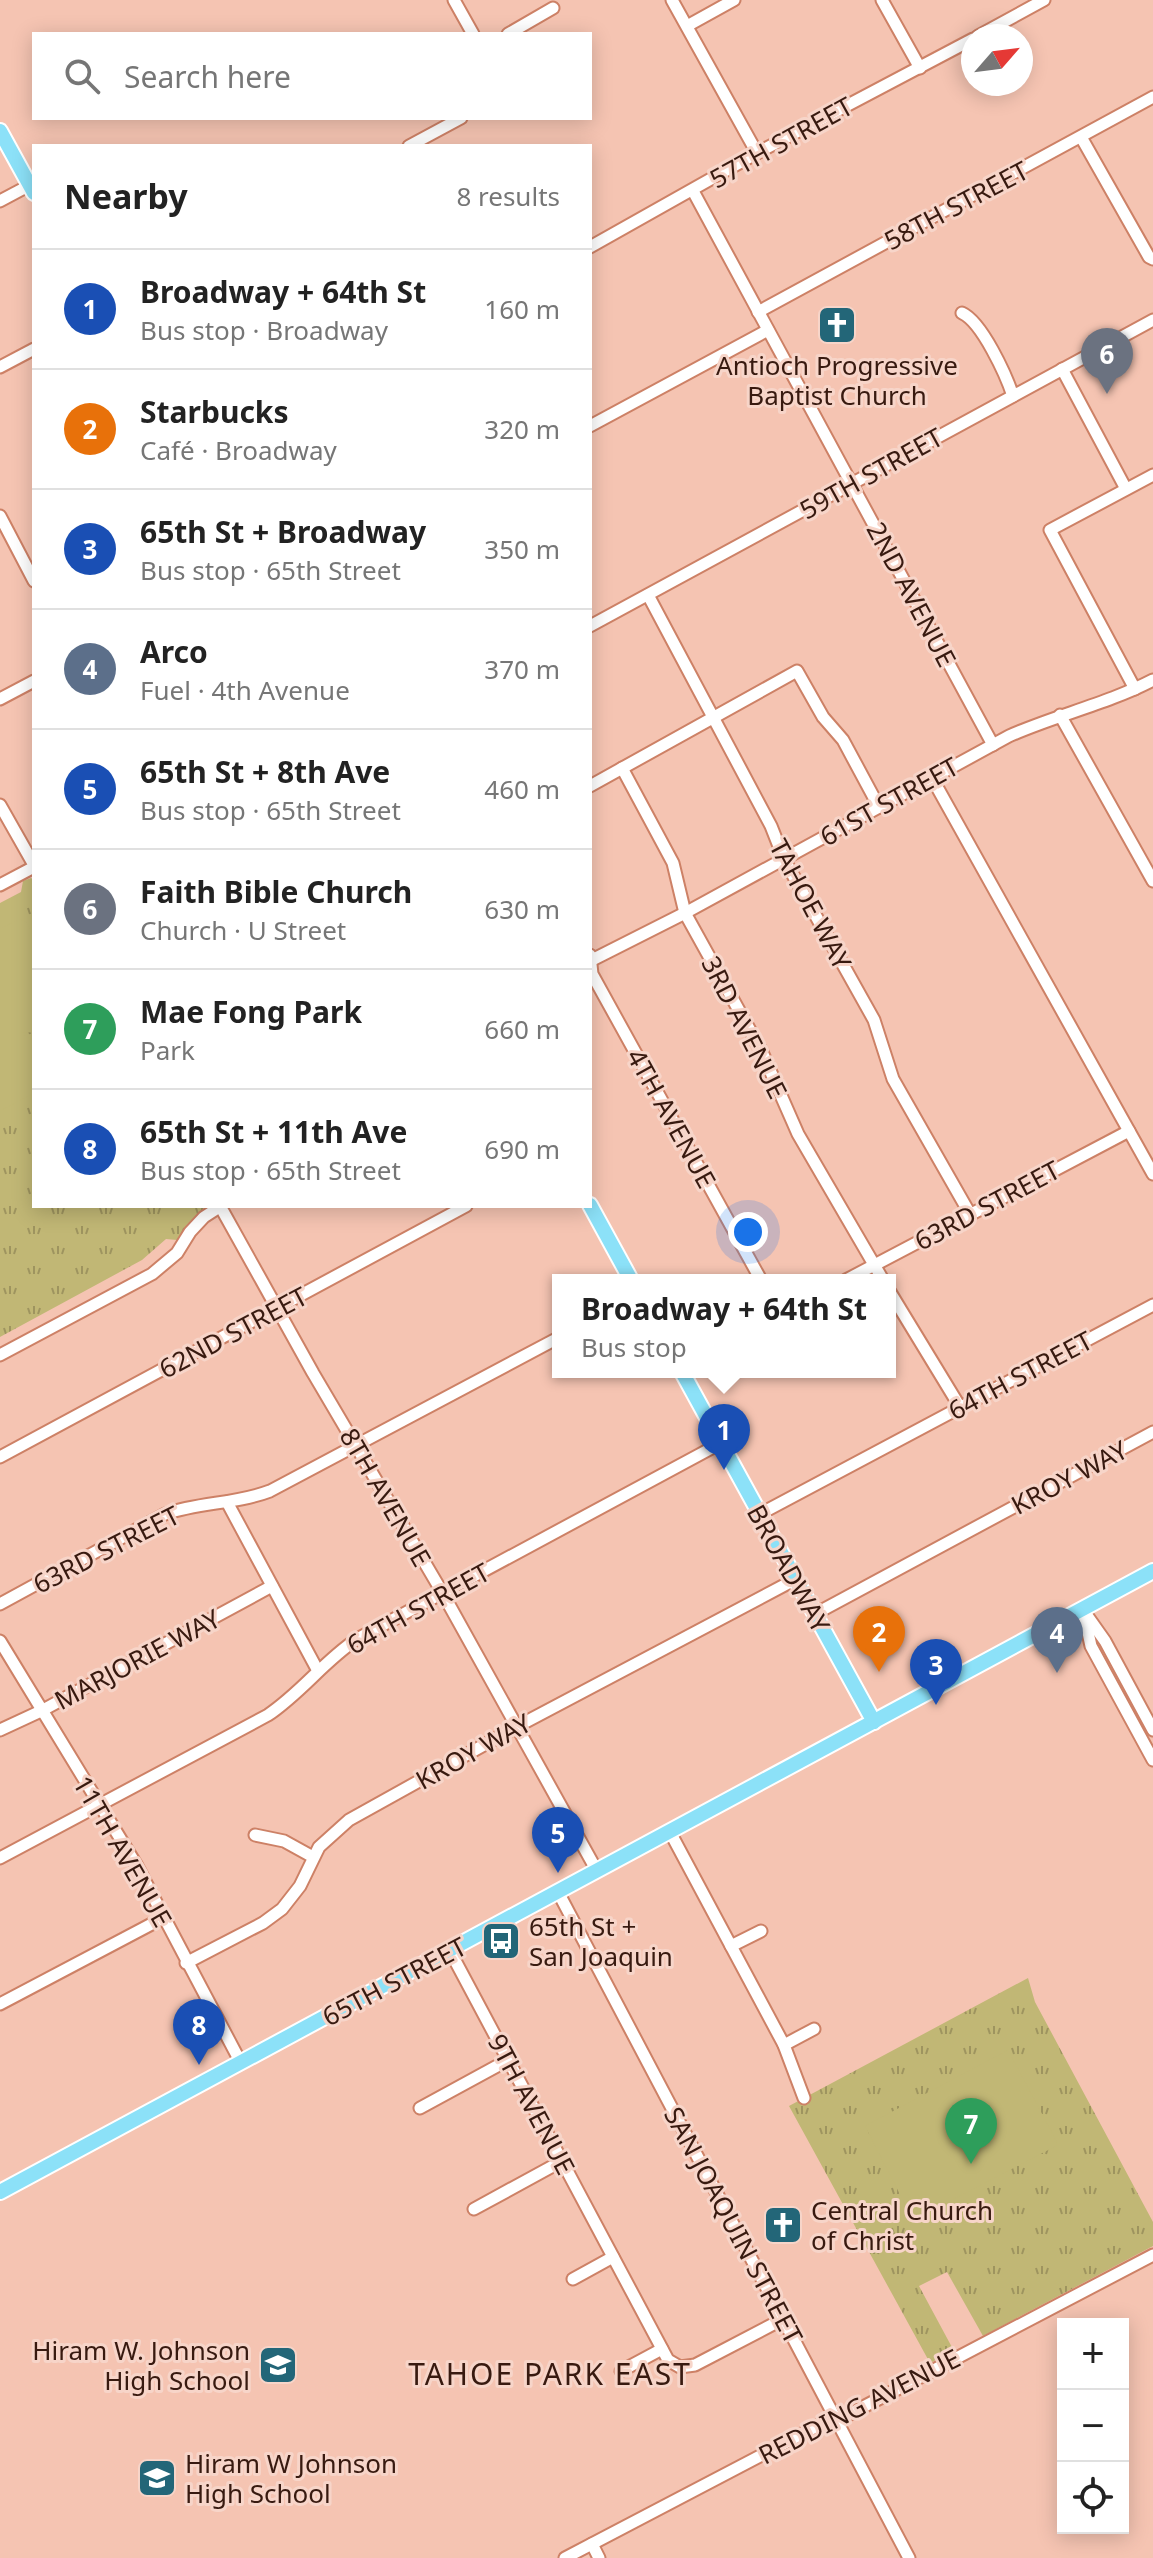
<!DOCTYPE html>
<html lang="en">
<head>
<meta charset="utf-8">
<style>
  body { margin:0; font-family:"Noto Sans",sans-serif; background:#f2f2f2; color:#222 }
  .controls { position:absolute; right:24px; bottom:24px; display:grid; overflow:hidden; border-radius:0px; box-shadow:0 4px 20px #0003 }
  .controls button { width:72px; height:72px; display:grid; place-items:center; padding:0; border:0; border-bottom:2px solid #e0e0e0; background:#fff; color:#222; font:40px sans-serif }
  .compass { position:absolute; left:961px; top:24px; width:72px; height:72px; border-radius:50%; background:#fff; box-shadow:0 4px 20px #0003; rotate:62deg }
  .you { position:absolute; left:748px; top:1232px; width:28px; height:28px; margin:-20px; border:6px solid #fff; border-radius:50%; background:#1a73e8; box-shadow:0 0 0 12px #1a73e833 }
  .badge { display:grid; place-items:center; width:52px; height:52px; border-radius:50%; background:#db2777; color:#fff; font-size:26px; font-weight:700 }
  .pin { position:absolute; translate:-50% -66px; filter:drop-shadow(0 2px 4px #0008) }
  .pin::after { content:''; position:absolute; top:42px; width:28px; height:24px; background:inherit; clip-path:polygon(0 0,100% 0,50% 100%) }
  .popup { position:absolute; left:552px; top:1274px; width:344px; height:104px; box-sizing:border-box; display:grid; place-content:center; border-radius:0px; background:#fff; filter:drop-shadow(0 2px 6px #0005); font-size:26px; white-space:nowrap; color:#767676 }
  .popup b { font-size:30px; color:#222 }
  .popup::after { content:''; position:absolute; left:50%; top:100%; margin-left:-16px; border:16px solid transparent; border-top-color:#fff }
  .list { margin:0; padding:0; list-style:none }
  h2 { display:flex; justify-content:space-between; align-items:center; height:104px; margin:0; padding:0 32px; font-size:34px }
  h2 small { font-size:26px; font-weight:400; color:#767676 }
  .list li { display:grid; grid-template-columns:52px 1fr auto; gap:24px; align-items:center; box-sizing:border-box; height:120px; padding:0 32px; border-top:2px solid #e0e0e0 }
  .list b { display:block; font-size:30px; white-space:nowrap }
  .list p { margin:0; font-size:26px; white-space:nowrap; color:#767676 }
  .list em { font-size:26px; font-style:normal; color:#767676 }
  .icon { flex:none; width:44px; height:44px; fill:none; stroke:currentColor; stroke-width:2; stroke-linecap:round; stroke-linejoin:round }
  .map { position:relative; flex:none; width:1153px; height:2558px; overflow:hidden }
  .search { position:absolute; background:#fff; box-shadow:0 4px 20px #0003; left:32px; top:32px; width:560px; height:88px; display:flex; align-items:center; gap:20px; box-sizing:border-box; padding:0 28px; border-radius:0px; color:#767676; font-size:30px }
  .panel { position:absolute; background:#fff; box-shadow:0 4px 20px #0003; left:32px; top:144px; width:560px; height:1064px; border-radius:0px }
  .map>svg:first-child { display:block }
  .park { fill:url(#park-tufts) }
  .garden { fill:#c1b775 }
  .lines { fill:none; stroke-linecap:round; stroke-linejoin:round }
  .minor-casing { stroke:#cd8166; stroke-width:15 }
  .major-casing { stroke:#fff; stroke-width:18 }
  .minor { stroke:#fff; stroke-width:11 }
  .major { stroke:#8ce1f8; stroke-width:14 }
  .labels { text-anchor:middle; dominant-baseline:central; stroke-width:6; stroke-linejoin:round; paint-order:stroke }
  .street-label { font-size:26px; fill:#381a10; stroke:#f7d5c9 }
  .poi-label { font-size:26px; fill:#381a10; stroke:#f7d5c9; text-anchor:start }
  .quarter-label { font-size:30px; letter-spacing:2px; fill:#381a10; stroke:#f7d5c9 }
</style>
</head>
<body>
<div class="map">
<svg width="1153" height="2558" viewBox="0 0 1153 2558">
  <defs>
    <pattern id="park-tufts" width="24" height="20" patternUnits="userSpaceOnUse" patternTransform="scale(2)"><rect width="24" height="20" fill="#c1b775"/><path d="M3 7l-1-3M5 7V3M7 7l1-3M15 17l-1-3M17 17v-4M19 17l1-3" fill="none" stroke="#9e945f"/></pattern>
  </defs>
  <rect width="100%" height="100%" fill="#f5c4b2"/>
  <g class="park">
    <path d="M31,878l3,2v326h173l-16,15 -14,19 -11,-1 -24,21 -142,77v-434l21,-11 2,-11z"/>
    <path d="M1028,1978l7,24 118,220v24l-170,90 -36,-64 -28,14 35,65 -24,12 -141,-257z"/>
  </g>
  <g class="garden">
    <path d="M19,919l7,3 8,14v96l-13,1 13,9v51l-34,18v-182z"/>
    <path d="M1008,2050l49,92 -1,4 -143,74 -48,-94z"/>
  </g>
  <g class="lines">
    <g class="minor-casing">
      <g id="minor">
        <path d="M454,0l19,34"/>
        <path d="M672,0l85,153"/>
        <path d="M882,0l38,68"/>
        <path d="M687,26l47,-26"/>
        <path d="M508,34l45,-26"/>
        <path d="M978,36l66,-36"/>
        <path d="M1081,137l68,120 4,2"/>
        <path d="M409,146l52,-28"/>
        <path d="M693,191l300,554"/>
        <path d="M0,201l30,-16"/>
        <path d="M590,247l167,-94 216,-114"/>
        <path d="M758,312l395,-215"/>
        <path d="M962,313c20,9 44,62 51,83"/>
        <path d="M0,367l34,-18"/>
        <path d="M1062,369l64,120"/>
        <path d="M590,426l178,-96"/>
        <path d="M0,516l34,65"/>
        <path d="M648,595l123,231 13,33 90,161 19,59 77,135"/>
        <path d="M590,626l563,-306"/>
        <path d="M1135,689l-85,-159 103,-55"/>
        <path d="M0,699l34,-18"/>
        <path d="M1060,715l93,166"/>
        <path d="M622,768l51,95 12,50 77,139 36,82 85,146"/>
        <path d="M932,778l221,396"/>
        <path d="M590,786l207,-115 26,46 20,23 36,67"/>
        <path d="M0,805l34,60"/>
        <path d="M0,885l34,-18"/>
        <path d="M590,955l2,19 169,306"/>
        <path d="M590,961l95,-48 324,-177c47,-21 98,-32 144,-56"/>
        <path d="M220,1206l93,167 129,219 155,279"/>
        <path d="M846,1280l283,-149"/>
        <path d="M890,1292l70,115"/>
        <path d="M0,1355l152,-81 25,-21 13,-21 14,-15 17,-11"/>
        <path d="M0,1457l466,-251"/>
        <path d="M227,1502l91,169"/>
        <path d="M760,1514l393,-209"/>
        <path d="M0,1604l165,-90c35,-12 71,-10 105,-23l288,-153"/>
        <path d="M1083,1610l8,36 62,114"/>
        <path d="M815,1614l338,-182"/>
        <path d="M1088,1617l17,24 48,89"/>
        <path d="M0,1641l137,225 104,197"/>
        <path d="M0,1730l41,-19 231,-125"/>
        <path d="M670,1832l114,213 20,53"/>
        <path d="M255,1835l29,6 29,16"/>
        <path d="M0,1858l268,-143c33,-22 56,-54 89,-76l364,-196"/>
        <path d="M558,1892l351,666"/>
        <path d="M731,1946l30,-15"/>
        <path d="M450,1951l218,409 12,7 15,-2 88,-46"/>
        <path d="M186,1963l77,-40 19,-14 18,-23 19,-39 30,-27 169,-94 278,-147"/>
        <path d="M0,2004l163,-86"/>
        <path d="M784,2045l30,-16"/>
        <path d="M420,2108l88,-48"/>
        <path d="M474,2209l88,-48"/>
        <path d="M573,2279l40,-22"/>
        <path d="M621,2371l41,-22"/>
        <path d="M592,2544l7,14"/>
        <path d="M565,2558l260,-136 21,-6 307,-161"/>
      </g>
    </g>
    <g class="major-casing">
      <g id="major">
        <path d="M0,131l34,62"/>
        <path d="M590,1205l41,75"/>
        <path d="M682,1372l192,350"/>
        <path d="M0,2192l1153,-621"/>
      </g>
    </g>
    <use href="#minor" class="minor"/>
    <use href="#major" class="major"/>
  </g>
  <defs>
    <g id="church-square" transform="scale(2)"><rect x="-9" y="-9" width="18" height="18" rx="4" fill="#236678" stroke="#f7d5c9"/><path d="M-1.2-6h2.4v3.5h3.3v2.4h-3.3V6h-2.4V-.1h-3.3v-2.4h3.3Z" fill="#fff"/></g>
    <g id="bus-square" transform="scale(2)"><rect x="-9" y="-9" width="18" height="18" rx="4" fill="#236678" stroke="#f7d5c9"/><path d="M-5-6H5V4H4V6H2V4H-2V6H-4V4H-5ZM-3.5-4V0h7V-4ZM-3.5 1.2v1.5H-2V1.2ZM2 1.2v1.5H3.5V1.2Z" fill="#fff"/></g>
    <g id="school-square" transform="scale(2)"><rect x="-9" y="-9" width="18" height="18" rx="4" fill="#236678" stroke="#f7d5c9"/><path d="M0-5L7-2L0 1L-7-2ZM-4 1L0 2.5L4 1V4Q0 6-4 4Z" fill="#fff"/></g>
  </defs>
  <g fill-rule="evenodd">
    <use href="#church-square" x="837" y="325"/>
    <use href="#bus-square" x="501" y="1941"/>
    <use href="#church-square" x="783" y="2225"/>
    <use href="#school-square" x="278" y="2365"/>
    <use href="#school-square" x="157" y="2478"/>
  </g>
  <g class="labels">
    <g class="street-label">
      <text transform="translate(781 142) rotate(-29)">57TH STREET</text>
      <text transform="translate(956 205) rotate(-28)">58TH STREET</text>
      <text transform="translate(871 473) rotate(-29)">59TH STREET</text>
      <text transform="translate(912 594) rotate(62)">2ND AVENUE</text>
      <text transform="translate(889 801) rotate(-29)">61ST STREET</text>
      <text transform="translate(811 904) rotate(62)">TAHOE WAY</text>
      <text transform="translate(745 1027) rotate(63)">3RD AVENUE</text>
      <text transform="translate(672 1118) rotate(61)">4TH AVENUE</text>
      <text transform="translate(987 1205) rotate(-28)">63RD STREET</text>
      <text transform="translate(233 1332) rotate(-28)">62ND STREET</text>
      <text transform="translate(1020 1375) rotate(-28)">64TH STREET</text>
      <text transform="translate(1069 1477) rotate(-28)">KROY WAY</text>
      <text transform="translate(386 1497) rotate(60)">8TH AVENUE</text>
      <text transform="translate(106 1549) rotate(-27)">63RD STREET</text>
      <text transform="translate(789 1568) rotate(61)">BROADWAY</text>
      <text transform="translate(418 1608) rotate(-29)">64TH STREET</text>
      <text transform="translate(137 1659) rotate(-28)">MARJORIE WAY</text>
      <text transform="translate(473 1751) rotate(-29)">KROY WAY</text>
      <text transform="translate(123 1851) rotate(60)">11TH AVENUE</text>
      <text transform="translate(394 1981) rotate(-28)">65TH STREET</text>
      <text transform="translate(532 2104) rotate(62)">9TH AVENUE</text>
      <text transform="translate(734 2225) rotate(62)">SAN JOAQUIN STREET</text>
      <text transform="translate(859 2406) rotate(-27)">REDDING AVENUE</text>
    </g>
    <g class="poi-label">
      <text x="837" y="365" text-anchor="middle">Antioch Progressive<tspan x="837" dy="30">Baptist Church</tspan></text>
      <text x="529" y="1926">65th St +<tspan x="529" dy="30">San Joaquin</tspan></text>
      <text x="811" y="2210">Central Church<tspan x="811" dy="30">of Christ</tspan></text>
      <text x="250" y="2350" text-anchor="end">Hiram W. Johnson<tspan x="250" dy="30">High School</tspan></text>
      <text x="185" y="2463">Hiram W Johnson<tspan x="185" dy="30">High School</tspan></text>
    </g>
    <g class="quarter-label">
      <text x="550" y="2373">TAHOE PARK EAST</text>
    </g>
  </g>
</svg>
<div class="controls">
<button>+</button>
<button>−</button>
<button><svg class="icon" aria-label="locate" viewBox="0 0 24 24"><circle cx="12" cy="12" r="6"/><path d="M12 2v4M12 18v4M2 12h4M18 12h4"/></svg></button>
</div>
<svg class="compass" viewBox="-18 -18 36 36"><path d="M0-13l5 13h-10z" fill="#e53935"/><path d="M0 13l5-13h-10z" fill="#767676"/></svg>
<div class="you"></div>
<div class="pin badge" style="left:724px;top:1470px;background:#1a4fb4">1</div>
<div class="popup"><b>Broadway + 64th St</b>Bus stop</div>
<div class="pin badge" style="left:879px;top:1672px;background:#e8710a">2</div>
<div class="pin badge" style="left:936px;top:1705px;background:#1a4fb4">3</div>
<div class="pin badge" style="left:1057px;top:1673px;background:#5c6f8a">4</div>
<div class="pin badge" style="left:558px;top:1873px;background:#1a4fb4">5</div>
<div class="pin badge" style="left:1107px;top:394px;background:#6b7280">6</div>
<div class="pin badge" style="left:971px;top:2164px;background:#2e9e5b">7</div>
<div class="pin badge" style="left:199px;top:2065px;background:#1a4fb4">8</div>
<div class="search"><svg class="icon" aria-label="search" viewBox="0 0 24 24"><circle cx="10" cy="10" r="6"/><path d="M15 15l6 6"/></svg>Search here</div>
<section class="panel">
<h2>Nearby<small>8 results</small></h2>
<ul class="list">
<li><span class="badge" style="background:#1a4fb4">1</span><div><b>Broadway + 64th St</b><p>Bus stop · Broadway</p></div><em>160 m</em></li>
<li><span class="badge" style="background:#e8710a">2</span><div><b>Starbucks</b><p>Café · Broadway</p></div><em>320 m</em></li>
<li><span class="badge" style="background:#1a4fb4">3</span><div><b>65th St + Broadway</b><p>Bus stop · 65th Street</p></div><em>350 m</em></li>
<li><span class="badge" style="background:#5c6f8a">4</span><div><b>Arco</b><p>Fuel · 4th Avenue</p></div><em>370 m</em></li>
<li><span class="badge" style="background:#1a4fb4">5</span><div><b>65th St + 8th Ave</b><p>Bus stop · 65th Street</p></div><em>460 m</em></li>
<li><span class="badge" style="background:#6b7280">6</span><div><b>Faith Bible Church</b><p>Church · U Street</p></div><em>630 m</em></li>
<li><span class="badge" style="background:#2e9e5b">7</span><div><b>Mae Fong Park</b><p>Park</p></div><em>660 m</em></li>
<li><span class="badge" style="background:#1a4fb4">8</span><div><b>65th St + 11th Ave</b><p>Bus stop · 65th Street</p></div><em>690 m</em></li>
</ul>
</section>
</div>
</body>
</html>
